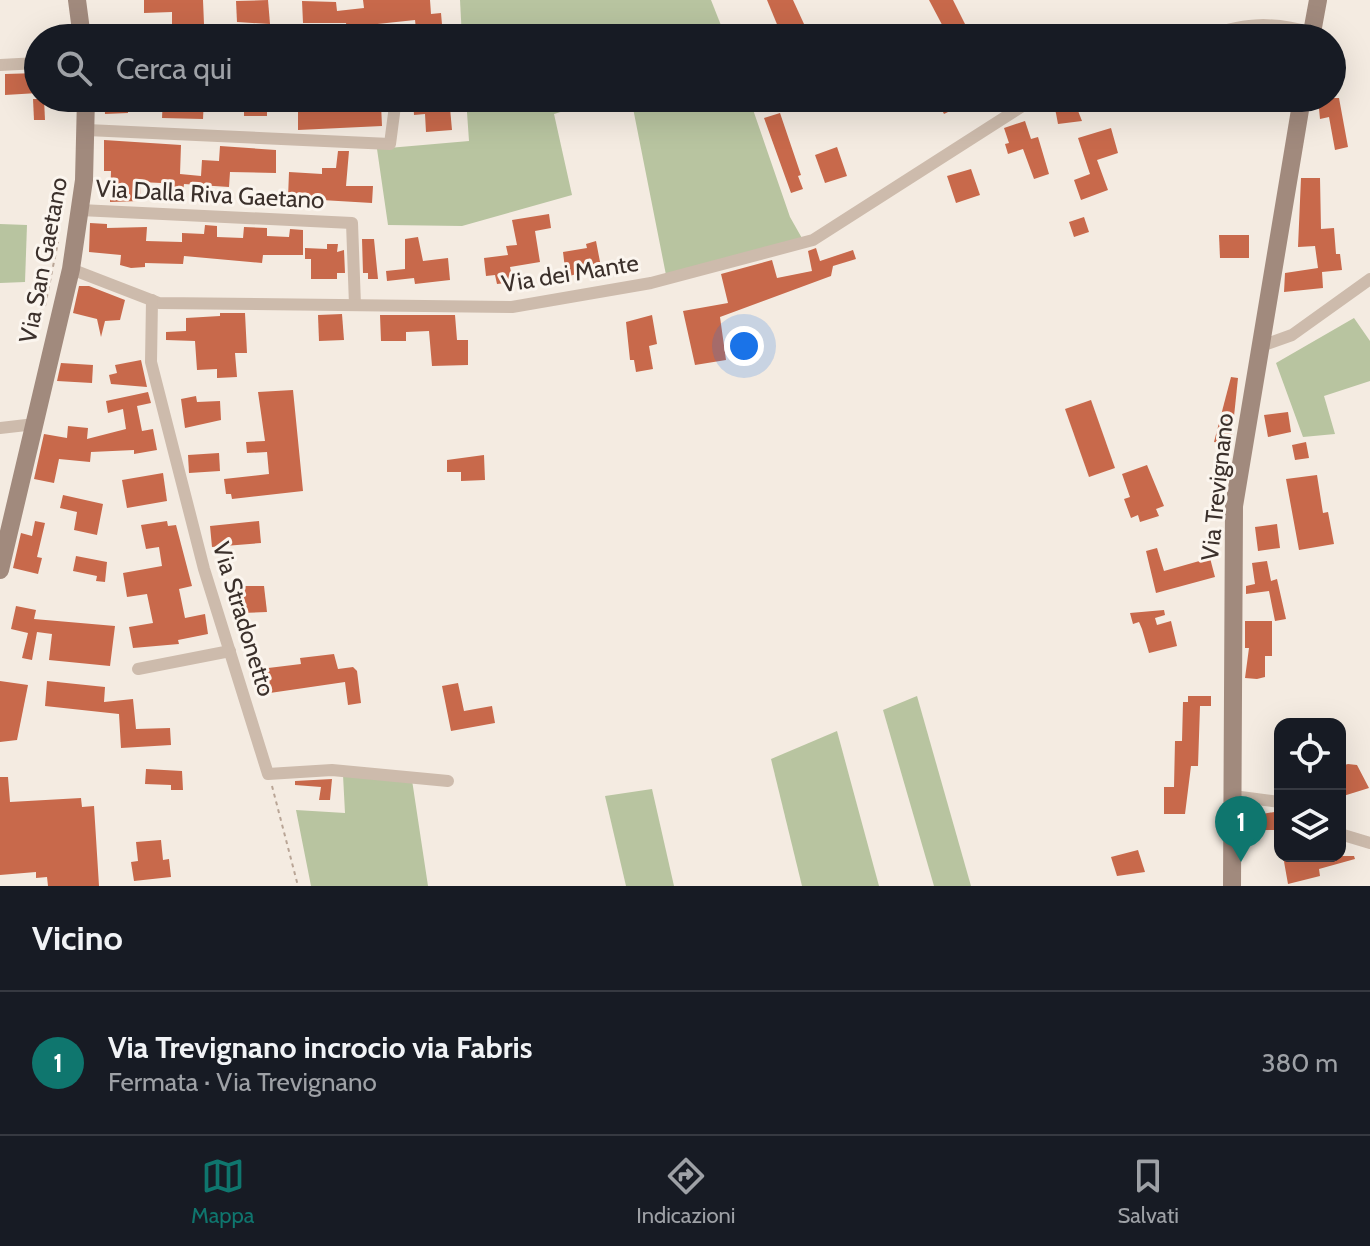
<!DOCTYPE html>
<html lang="it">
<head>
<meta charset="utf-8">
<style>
  body { margin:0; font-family:Cabin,sans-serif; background:#20242c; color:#f1f3f6 }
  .controls { position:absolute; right:24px; bottom:24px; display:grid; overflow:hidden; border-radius:16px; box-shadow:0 8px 32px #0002 }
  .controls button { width:72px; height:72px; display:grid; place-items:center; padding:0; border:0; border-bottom:2px solid #363941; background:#171b24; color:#f1f3f6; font:40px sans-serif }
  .you { position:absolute; left:744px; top:346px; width:28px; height:28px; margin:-20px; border:6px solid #fff; border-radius:50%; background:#1a73e8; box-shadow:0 0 0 12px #1a73e833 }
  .badge { display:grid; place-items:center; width:52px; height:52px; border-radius:50%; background:#0f766e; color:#fff; font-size:26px; font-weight:700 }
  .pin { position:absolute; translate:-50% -66px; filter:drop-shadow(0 2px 4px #0008) }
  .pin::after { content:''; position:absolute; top:42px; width:28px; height:24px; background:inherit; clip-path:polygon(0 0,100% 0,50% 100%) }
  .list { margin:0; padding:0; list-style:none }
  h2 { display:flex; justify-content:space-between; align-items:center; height:104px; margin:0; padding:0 32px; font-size:34px }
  h2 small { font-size:26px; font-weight:400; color:#9ea1a6 }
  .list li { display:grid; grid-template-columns:52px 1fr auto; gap:24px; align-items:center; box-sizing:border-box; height:144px; padding:0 32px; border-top:2px solid #363941 }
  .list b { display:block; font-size:30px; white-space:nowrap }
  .list p { margin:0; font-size:26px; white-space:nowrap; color:#9ea1a6 }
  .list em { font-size:26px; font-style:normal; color:#9ea1a6 }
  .icon { flex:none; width:44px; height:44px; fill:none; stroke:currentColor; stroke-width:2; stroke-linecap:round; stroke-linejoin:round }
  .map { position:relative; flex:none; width:1370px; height:886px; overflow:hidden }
  .search { position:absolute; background:#171b24; box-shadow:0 8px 32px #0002; left:24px; right:24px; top:24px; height:88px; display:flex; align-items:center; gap:20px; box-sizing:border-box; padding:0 28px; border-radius:44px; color:#9ea1a6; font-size:30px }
  .sheet { height:248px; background:#171b24 }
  nav { display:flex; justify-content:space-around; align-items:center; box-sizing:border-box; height:112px; border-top:2px solid #363941; background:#171b24; font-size:22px; color:#9ea1a6 }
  nav a { display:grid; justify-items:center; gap:4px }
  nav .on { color:#0f766e }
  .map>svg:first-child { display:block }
  .green { fill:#b8c4a0 }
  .building { fill:#c8694b }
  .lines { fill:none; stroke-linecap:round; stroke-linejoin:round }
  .path { stroke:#b9a596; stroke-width:2; stroke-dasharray:4 4; stroke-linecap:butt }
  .street { stroke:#cdbbac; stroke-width:12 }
  .secondary { stroke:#a18a7d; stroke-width:18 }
  .labels { text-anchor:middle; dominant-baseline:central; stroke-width:6; stroke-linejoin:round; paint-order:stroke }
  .street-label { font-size:24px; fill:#3b302b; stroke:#fbf5ee }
</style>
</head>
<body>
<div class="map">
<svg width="1370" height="886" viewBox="0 0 1370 886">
  <rect width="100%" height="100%" fill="#f4ebe1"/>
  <g class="green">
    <path d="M460,0h251l15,38h-264z"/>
    <path d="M466,98h141l-53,16 18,81 -110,31 -74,-1 -11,-76 92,-8z"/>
    <path d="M631,98h118l41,119 13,23 -136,40z"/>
    <path d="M0,224l27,1 -2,57 -25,1z"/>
    <path d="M1354,318l16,23v40l-46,15 11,38 -32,3 -27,-74z"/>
    <path d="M917,696l54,190h-37l-51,-176z"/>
    <path d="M837,731l42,155h-77l-31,-127z"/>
    <path d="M343,775l69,5 16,106h-117l-15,-76 49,3z"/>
    <path d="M652,789l22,97h-48l-21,-90z"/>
  </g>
  <g class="building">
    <path d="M144,0h59l1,24h-32v-12l-28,1z"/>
    <path d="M268,0l2,24 -33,-2 -1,-21z"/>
    <path d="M363,0h67l1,14 10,-1 2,23 -26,2 -2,-18 -47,5v8l-20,2 -2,-12h-43l-1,-22 34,1 1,9 27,-3z"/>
    <path d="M767,0h26l11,24 -23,10z"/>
    <path d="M929,0h24l13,26 -18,10z"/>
    <path d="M38,73v20l-33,2v-21z"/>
    <path d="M104,98h23l1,15 -23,1z"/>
    <path d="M163,98h41l-1,21 -41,-1z"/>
    <rect x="244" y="98" width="23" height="18"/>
    <path d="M307,98l30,1v8l44,-3 1,22 -84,4v-24h9z"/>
    <path d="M413,98h26l1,10h10l2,22 -26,2 -1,-18 -11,1z"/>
    <path d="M936,98h40l-32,16z"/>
    <path d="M1073,98l9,23 -24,3 -4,-21z"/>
    <path d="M1318,98h21l9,49 -13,3 -6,-33 -9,2z"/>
    <path d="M33,99h11l1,21h-11z"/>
    <path d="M780,113l21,62 -3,1 5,13 -12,4 -27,-75z"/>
    <path d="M1025,121l6,18 7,-2 11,37 -15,5 -11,-30 -15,5 -3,-10 4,-1 -5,-15z"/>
    <path d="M1111,128l7,25 -21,7 11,30 -27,10 -7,-20 16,-6 -12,-36z"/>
    <path d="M104,140l77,5 -1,29 21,2 1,-16 17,1 1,-15 56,4v23l-46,-1 -1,15 -45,-3 -1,8 -22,-1v-8l-20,-1 -1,19 -30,1 1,-31h-7z"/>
    <path d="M837,147l10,29 -22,7 -10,-28z"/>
    <path d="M338,151h11l-3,35h27l-1,17 -84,-5 1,-26 33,2v-6h14z"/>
    <path d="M971,169l9,26 -24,8 -9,-27z"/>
    <path d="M1301,178h19l1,51 13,-1 2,26h4l2,16 -20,2 1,16 -39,4 1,-19 33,-5 -3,-22 -17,1z"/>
    <path d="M549,214l2,14 -16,3 5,31 -30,5 3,15 -16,2 -2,-9 -9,1 -2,-18 24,-3 -2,-9 11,-1 -5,-25z"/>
    <path d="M1084,217l5,15 -15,5 -5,-15z"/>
    <path d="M90,223l17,1v4l40,-1 -1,14 36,1v-9l22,1 1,-9 12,1v11l26,1 1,-11 23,1v8l22,1 1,-8 13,1v25h-40l-1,8 -78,-7 -1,8 -38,-1v4l-14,1 -11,-3 1,-10 -32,-3z"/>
    <path d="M1219,235h30v23h-29z"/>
    <path d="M418,237l5,24 25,-3 2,22 -35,4 -1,-6 -27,3 -1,-10 19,-2v-30z"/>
    <path d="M362,239h12l4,40h-10v-6h-5z"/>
    <path d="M596,241l5,26 -35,10 -3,-25 24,-4 -1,-4z"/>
    <path d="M327,244h11l-1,8 7,-2 1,23h-8v6h-26v-20h-6v-11l22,1z"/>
    <path d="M816,248l4,13 33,-11 3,9 -23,7 -2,10 -111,41 6,43 -31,5 -12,-54 45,-8 -7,-29 51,-14 5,18 35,-7 -4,-20z"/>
    <path d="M79,286h10l36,14 -5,20 -15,1 -4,16 -4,-18 -24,-6z"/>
    <path d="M220,313h25l2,40h-12l2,24 -20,1v-9l-20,1 -2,-29 -29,-1v-8l20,-1v-13l34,-2z"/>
    <path d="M342,314l2,26 -25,1 -1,-26z"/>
    <path d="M380,315h75l2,25h11v25l-36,1 -3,-35 -23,1v9h-25z"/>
    <path d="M652,315l5,29 -8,2 4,23 -17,3 -2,-12h-4l-4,-38z"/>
    <path d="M141,360l6,27 -36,-3 -2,-9 8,-2 -2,-8z"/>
    <path d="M61,363l32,2 -1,18 -35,-2z"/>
    <path d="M1231,377l7,1 -7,67 -17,-3z"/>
    <path d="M293,390l10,101 -71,8 -1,-5h-5l-2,-15 45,-5 -2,-22 -20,1 -1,-11 19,-1 -7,-49z"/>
    <path d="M148,392l3,11 -14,3 5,25 11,-2 4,21 -23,4v-4l-43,2 -1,10 -31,-3 -5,24 -20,-4 10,-45 23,4 1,-12 20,2 -1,11 39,-10 -3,-20 -15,4 -2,-12z"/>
    <path d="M196,396l1,6 23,-1 1,19 -36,8 -4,-29z"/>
    <path d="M1091,400l24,68 -26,9 -24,-68z"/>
    <path d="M1288,412l3,20 -23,5 -4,-22z"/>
    <path d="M1306,442l3,16 -14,2 -3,-15z"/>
    <path d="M219,453l1,18 -31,2 -1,-18z"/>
    <path d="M484,455l1,25 -24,1v-9h-14v-12z"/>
    <path d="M1147,465l17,41 -8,3 3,7 -19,6 -2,-7 -7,3 -7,-19 6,-2 -8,-23z"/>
    <path d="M163,473l4,28 -40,7 -5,-28z"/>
    <path d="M1317,475l6,38 5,-1 6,32 -35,6 -13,-71z"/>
    <path d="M63,495l40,9 -6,31 -23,-5 3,-18 -17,-4z"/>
    <path d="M35,521l10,2 -8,34 5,1 -4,16 -25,-6 8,-35 11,3z"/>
    <path d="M167,521l1,5 8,-1 16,61 -13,3 6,29 20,-4 3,20 -30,6 1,4 -46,4 -4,-21 24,-4 -6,-29 -20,3 -4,-24 39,-7 -3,-19 -13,2 -5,-24z"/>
    <path d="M259,521l2,22 -49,4 -2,-21z"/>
    <path d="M1277,524l3,24 -22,3 -3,-24z"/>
    <path d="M1157,548l7,23 46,-13 5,19 -59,16 -10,-42z"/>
    <path d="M76,556l31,6 -2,20 -9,-1 1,-5 -24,-5z"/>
    <path d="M1267,561l4,20 6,-2 9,40 -11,2 -6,-30 -23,3v-8l9,-2 -3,-21z"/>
    <path d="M246,586h18l3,26 -27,1 -5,-26z"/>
    <path d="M16,606l20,4 -2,9 81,7 -5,40 -61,-6 3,-26 -15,-2 -5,28 -10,-2 6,-25 -17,-4z"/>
    <path d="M1164,610l1,5 -10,3 2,7 14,-4 6,25 -28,7 -7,-24 -3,-7 -6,2 -3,-11z"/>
    <path d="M1245,621h27v35h-7v21l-8,2 -12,-1 4,-30h-4z"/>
    <path d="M334,654l4,15 15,-2 4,4 4,32 -13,2 -3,-23 -82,12 -3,-25 41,-5 -1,-6z"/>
    <path d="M0,681l28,4 -11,55 -17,2z"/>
    <path d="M47,681l58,6 -1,15 29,-3 3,30 34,-1 1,17 -50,3 -2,-34 -74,-8z"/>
    <path d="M458,683l6,28 28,-5 3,17 -44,8 -9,-45z"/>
    <path d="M1188,696h23v10h-11l-2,60h-7l-6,48h-21v-27h10l1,-46h7l1,-39h5z"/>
    <path d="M1348,764l9,1 12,23 -29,9v-13l5,-1 -4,-17z"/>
    <path d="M146,769l36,2 1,19h-12v-5l-26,-1z"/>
    <path d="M0,777h8l2,25 71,-4 1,9 12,-1 5,80h-51l-1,-9 -11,1v-6l-36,3z"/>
    <path d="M332,779l-2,21h-11l2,-13 -26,-2v-4z"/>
    <path d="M1280,811v19h-34l-1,-13z"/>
    <path d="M161,840l2,20 6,-1 2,18 -37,4 -3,-19 7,-1 -2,-19z"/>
    <path d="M1138,850l7,22 -28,4 -6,-19z"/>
    <path d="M1283,856h13l4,4 15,-4h39l1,3 -36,10 1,7 -32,8z"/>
  </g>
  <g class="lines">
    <g class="path">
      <path d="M45,306l13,-64"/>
      <path d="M272,786l26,100"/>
    </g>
    <g class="street">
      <path d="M1199,38c42,-14 70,-18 113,-5"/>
      <path d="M0,65l38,-2"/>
      <path d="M87,130l303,14 6,-46"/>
      <path d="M80,210l272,13 3,82"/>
      <path d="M71,269l88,34 353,4 139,-24 162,-43 222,-142"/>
      <path d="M152,300l-1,62 53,207 64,205 64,-4 116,11"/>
      <path d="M1258,347l34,-12 78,-56"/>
      <path d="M0,428l35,-4"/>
      <path d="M138,669l92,-18"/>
      <path d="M1233,796l47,6"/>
      <path d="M1340,834l30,9"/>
    </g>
    <g class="secondary">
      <path d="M77,0l5,38"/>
      <path d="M1311,38l7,-38"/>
      <path d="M0,570l71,-301 13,-89 2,-82"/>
      <path d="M1232,886l2,-380 68,-408"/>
    </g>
  </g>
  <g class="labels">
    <g class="street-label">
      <text transform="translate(210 194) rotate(3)">Via Dalla Riva Gaetano</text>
      <text transform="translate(43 260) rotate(-79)">Via San Gaetano</text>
      <text transform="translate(570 273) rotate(-9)">Via dei Mante</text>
      <text transform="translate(1217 487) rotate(-84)">Via Trevignano</text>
      <text transform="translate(244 619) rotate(73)">Via Stradonetto</text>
    </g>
  </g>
</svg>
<div class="controls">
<button><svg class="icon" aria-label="locate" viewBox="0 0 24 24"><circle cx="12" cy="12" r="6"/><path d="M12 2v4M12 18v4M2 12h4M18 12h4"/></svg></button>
<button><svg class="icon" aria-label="layers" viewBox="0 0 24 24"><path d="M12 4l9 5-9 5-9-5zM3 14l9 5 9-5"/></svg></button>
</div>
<div class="you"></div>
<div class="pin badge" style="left:1241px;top:862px">1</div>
<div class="search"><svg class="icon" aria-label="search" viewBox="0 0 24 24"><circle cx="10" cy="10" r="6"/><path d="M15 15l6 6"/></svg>Cerca qui</div>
</div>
<section class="sheet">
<h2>Vicino<small></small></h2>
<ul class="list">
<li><span class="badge">1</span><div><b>Via Trevignano incrocio via Fabris</b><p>Fermata · Via Trevignano</p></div><em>380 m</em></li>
</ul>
</section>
<nav>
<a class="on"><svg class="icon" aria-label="map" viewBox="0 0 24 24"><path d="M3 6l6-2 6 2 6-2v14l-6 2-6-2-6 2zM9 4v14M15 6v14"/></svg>Mappa</a>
<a><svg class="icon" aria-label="directions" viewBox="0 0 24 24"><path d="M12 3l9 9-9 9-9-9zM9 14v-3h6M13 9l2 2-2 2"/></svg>Indicazioni</a>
<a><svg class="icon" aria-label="saved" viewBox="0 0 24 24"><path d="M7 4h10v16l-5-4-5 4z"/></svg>Salvati</a>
</nav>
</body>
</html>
